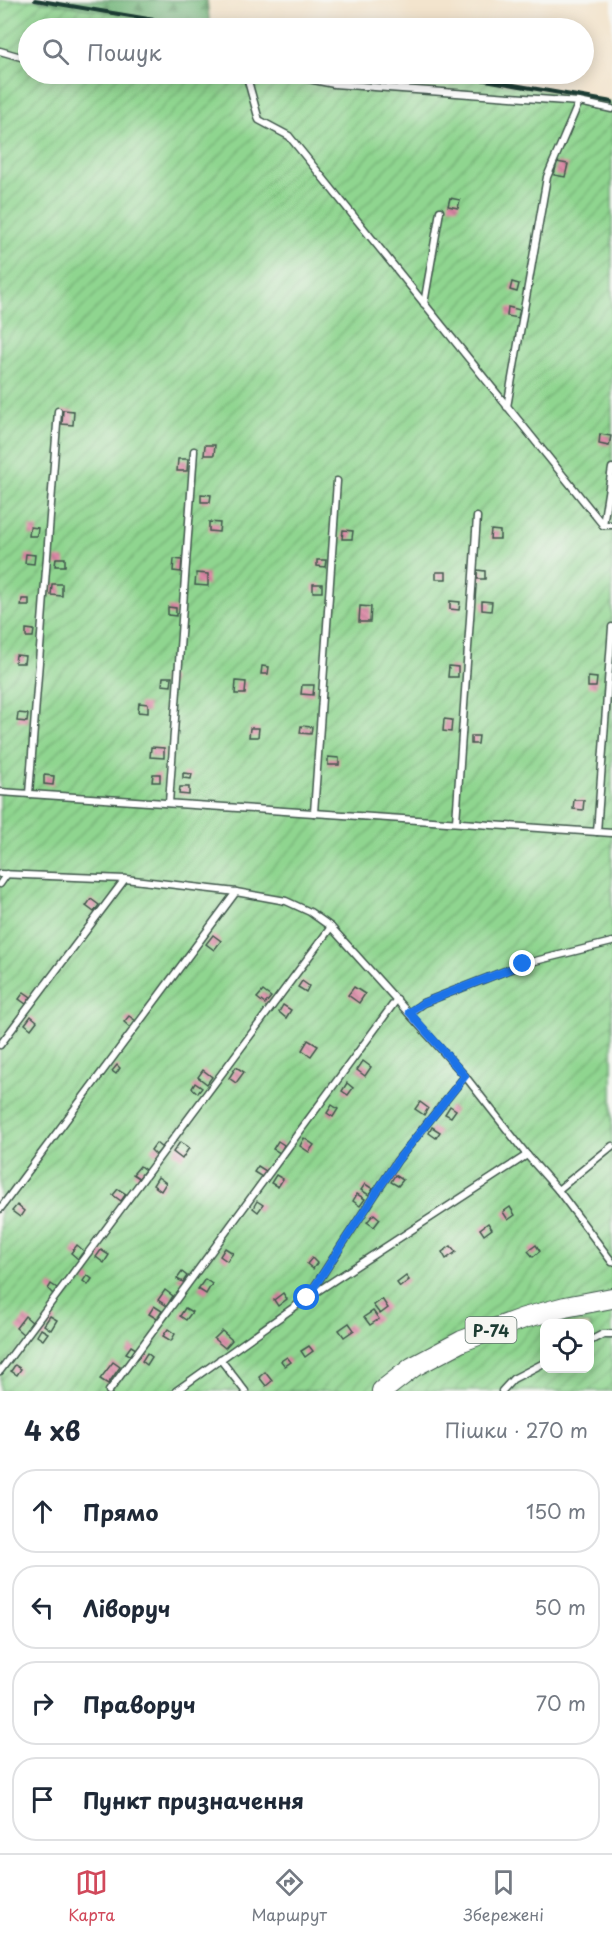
<!DOCTYPE html>
<html lang="uk">
<head>
<meta charset="utf-8">
<style>
  body { margin:0; font-family:"Playpen Sans",sans-serif; background:#f2f2f3; color:#1f2937 }
  .controls { position:absolute; right:18px; bottom:18px; display:grid; overflow:hidden; border-radius:12px; box-shadow:0 3px 15px #0003 }
  .controls button { width:54px; height:54px; display:grid; place-items:center; padding:0; border:0; border-bottom:2px solid #e0e1e3; background:#fff; color:#1f2937; font:30px sans-serif }
  .stop { position:absolute; width:18px; height:18px; margin:-14px; border:4px solid #1a73e8; border-radius:50%; background:#fff }
  .stop.end { background:#1a73e8; border-color:#fff; box-shadow:0 2px 6px #0008 }
  .list { margin:0; padding:0; list-style:none }
  h2 { display:flex; justify-content:space-between; align-items:center; height:78px; margin:0; padding:0 24px; font-size:26px }
  h2 small { font-size:20px; font-weight:400; color:#747a83 }
  .list li { display:grid; grid-template-columns:39px 1fr auto; gap:18px; align-items:center; box-sizing:border-box; height:84px; margin:0 12px 12px; padding:0 12px; border:2px solid #e0e1e3; border-radius:24px }
  .list b { display:block; font-size:22px; white-space:nowrap }
  .list em { font-size:20px; font-style:normal; color:#747a83 }
  .icon { flex:none; width:33px; height:33px; fill:none; stroke:currentColor; stroke-width:2; stroke-linecap:round; stroke-linejoin:round }
  .map { position:relative; flex:none; width:612px; height:1391px; overflow:hidden }
  .search { position:absolute; background:#fff; box-shadow:0 3px 15px #0003; left:18px; right:18px; top:18px; height:66px; display:flex; align-items:center; gap:15px; box-sizing:border-box; padding:0 21px; border-radius:33px; color:#747a83; font-size:22px }
  .sheet { height:462px; background:#fff }
  nav { display:flex; justify-content:space-around; align-items:center; box-sizing:border-box; height:84px; border-top:2px solid #e0e1e3; background:#fff; font-size:16px; color:#747a83 }
  nav a { display:grid; justify-items:center; gap:3px }
  nav .on { color:#d1495b }
  .map>svg:first-child { display:block }
  .forest { fill:url(#forest-firs); stroke:#497a57; stroke-width:1.5 }
  .garden { fill:url(#garden-furrows); stroke:#578962; stroke-width:1.5; fill-rule:evenodd }
  .building { fill:url(#building-back-hatch) }
  .lines { fill:none; stroke-linecap:round; stroke-linejoin:round }
  .lane-casing { stroke:#3f564b; stroke-width:9 }
  .primary-casing { stroke:#3f564b; stroke-width:22 }
  .lane { stroke:#fff; stroke-width:6 }
  .primary { stroke:#fff; stroke-width:20 }
  .rail { stroke:#1f3d34; stroke-width:4 }
  .route { stroke:#1a73e8; stroke-width:8 }
  .labels { text-anchor:middle; dominant-baseline:central; stroke-width:5; stroke-linejoin:round; paint-order:stroke }
  .shield { fill:#f6f6f2; stroke:#60746d; stroke-width:1.5 }
  .shield-label { font-size:16px; font-weight:bold; fill:#1f3d34 }
</style>
</head>
<body>
<div class="map">
<svg width="612" height="1391" viewBox="0 0 612 1391">
  <defs>
    <pattern id="forest-firs" width="22" height="20" patternUnits="userSpaceOnUse" patternTransform="scale(1.5)"><rect width="22" height="20" fill="#73b67a"/><path d="M5 1l3.5 6h-7zM16 11l3.5 6h-7z" fill="#5e9565"/></pattern>
    <pattern id="garden-furrows" width="10" height="10" patternUnits="userSpaceOnUse" patternTransform="scale(1.5)"><rect width="10" height="10" fill="#8fd58f"/><path d="M-1 1l2-2M0 10L10 0M9 11l2-2" fill="none" stroke="#74ae76"/></pattern>
    <pattern id="building-back-hatch" width="6" height="6" patternUnits="userSpaceOnUse" patternTransform="scale(1.5)"><rect width="6" height="6" fill="#dd88a6"/><path d="M-1 5l2 2M0 0l6 6M5-1l2 2" fill="none" stroke="#b37088"/></pattern>
  </defs>
  <rect width="100%" height="100%" fill="#f6f6f2"/>
  <filter id="ink" filterUnits="userSpaceOnUse"><feTurbulence type="fractalNoise" baseFrequency=".0167" numOctaves="2"/><feDisplacementMap in="SourceGraphic" scale="12" xChannelSelector="R" yChannelSelector="G"/><feConvolveMatrix kernelMatrix="1 2 1 2 8 2 1 2 1" color-interpolation-filters="sRGB"/></filter>
  <filter id="wash" filterUnits="userSpaceOnUse"><feTurbulence type="fractalNoise" baseFrequency=".008" numOctaves="4" result="noise"/><feDisplacementMap in="SourceGraphic" scale="24" xChannelSelector="R" yChannelSelector="G"/><feGaussianBlur stdDeviation="1.35" result="paint"/><feColorMatrix in="noise" values="0 0 0 0 0 0 0 0 0 0 0 0 0 0 0 0 0 1.4 0 .05"/><feComposite in="paint" operator="in"/></filter>
  <g filter="url(#wash)">
    <rect width="100%" height="100%" fill="#f3e4cd"/>
    <path class="forest" d="M33,0h174l3,28h-8z"/>
    <path class="garden" d="M0,0h33l169,28h-174v46h422l162,28v1289h-612zM544,1324h46v44h-46z"/>
    <g id="blocks">
      <g class="building">
        <path d="M557,162l11,2 -3,13 -11,-2z"/>
        <path d="M450,198l10,2 -2,8 -10,-2z"/>
        <path d="M512,282l7,2 -2,8 -7,-2z"/>
        <path d="M508,307l12,3 -2,8 -11,-2z"/>
        <path d="M63,410l11,1 -1,14 -11,-1z"/>
        <path d="M600,434l11,2 -2,10 -10,-2z"/>
        <path d="M205,445h10l-1,10h-10z"/>
        <path d="M178,459h10l-1,12h-10z"/>
        <path d="M201,494l10,1 -1,7h-9z"/>
        <path d="M209,522l11,1 -1,9 -10,-1z"/>
        <path d="M30,527l8,1 -1,8h-8z"/>
        <path d="M343,530l10,1 -1,8h-10z"/>
        <path d="M491,530l9,1v8h-10z"/>
        <path d="M26,554l9,1 -1,9 -9,-1z"/>
        <path d="M56,558h9v8h-10z"/>
        <path d="M174,559l8,1 -1,12 -8,-1z"/>
        <path d="M317,560h9l-1,7 -8,-1z"/>
        <path d="M477,570l8,1v8h-8z"/>
        <rect x="436" y="572" width="10" height="7"/>
        <path d="M196,573l12,1v12l-13,-1z"/>
        <path d="M52,584h10v12l-11,-1z"/>
        <rect x="313" y="584" width="9" height="8"/>
        <path d="M22,599h7v7h-8z"/>
        <path d="M450,601l10,1 -1,8 -9,-1z"/>
        <path d="M482,601l10,1 -1,9 -9,-1z"/>
        <path d="M360,606l11,1 -1,15h-11z"/>
        <path d="M168,607l8,1v8l-8,-1z"/>
        <path d="M26,629l8,1 -1,7h-7z"/>
        <path d="M16,655l9,1 -1,7h-9z"/>
        <path d="M262,666l7,1 -1,7h-7z"/>
        <path d="M449,666l9,1v10h-10z"/>
        <path d="M163,677h9l-1,9 -9,-1z"/>
        <path d="M588,677l9,1 -1,9h-8z"/>
        <path d="M236,681l10,1 -1,12h-10z"/>
        <path d="M302,685h12l-1,10 -12,-1z"/>
        <path d="M139,703l9,1v9l-10,-1z"/>
        <path d="M18,713l10,1 -1,8 -10,-1z"/>
        <path d="M444,719l8,1 -1,12 -8,-1z"/>
        <path d="M301,726l11,1 -1,7 -11,-1z"/>
        <path d="M250,728h9l-1,9h-9z"/>
        <path d="M471,736h8l-1,8h-7z"/>
        <path d="M151,747l13,1v10l-14,-1z"/>
        <path d="M328,757l11,1v7h-11z"/>
        <path d="M183,773l9,1 -1,5 -8,-1z"/>
        <path d="M153,774h7v8h-8z"/>
        <path d="M44,775l10,1 -1,9 -9,-1z"/>
        <path d="M180,787h9v8l-10,-1z"/>
        <path d="M574,800h10l-1,10 -10,-1z"/>
        <path d="M91,899l8,6 -5,7 -8,-6z"/>
        <path d="M213,935l8,6 -7,9 -8,-6z"/>
        <path d="M302,981l7,5 -3,6 -8,-5z"/>
        <path d="M354,987l11,7 -6,9 -11,-8z"/>
        <path d="M263,991l8,6 -6,7 -8,-6z"/>
        <path d="M24,992l7,5 -5,7 -7,-5z"/>
        <path d="M283,1005l8,5 -5,8 -7,-6z"/>
        <path d="M31,1016l6,5 -6,8 -6,-5z"/>
        <path d="M129,1016l7,5 -5,7 -7,-6z"/>
        <path d="M308,1040l10,6 -7,10 -9,-6z"/>
        <path d="M363,1061l8,6 -6,9 -8,-6z"/>
        <path d="M117,1065l3,3 -4,6 -4,-3z"/>
        <path d="M236,1067l8,5 -8,11 -7,-5z"/>
        <path d="M203,1070l9,7 -5,7 -9,-7z"/>
        <path d="M195,1083l7,5 -4,5 -6,-5z"/>
        <path d="M347,1083l6,5 -5,7 -6,-4z"/>
        <path d="M420,1102l8,6 -4,7 -9,-6z"/>
        <path d="M332,1105l6,4 -5,8 -6,-4z"/>
        <path d="M450,1106l6,4 -5,7 -6,-3z"/>
        <path d="M432,1127l8,5 -4,6 -7,-5z"/>
        <path d="M304,1138l10,7 -5,7 -9,-6z"/>
        <path d="M278,1141l6,4 -4,8 -7,-4z"/>
        <path d="M180,1142l9,6 -7,11 -9,-7z"/>
        <path d="M156,1143l6,5 -6,7 -5,-5z"/>
        <path d="M140,1166l5,4 -6,8 -6,-4z"/>
        <path d="M258,1166l8,5 -4,6 -8,-5z"/>
        <path d="M276,1175l7,4 -5,8 -7,-4z"/>
        <path d="M395,1175l8,5 -5,6 -7,-4z"/>
        <path d="M158,1177l8,6 -5,8 -8,-6z"/>
        <path d="M365,1184l8,5 -4,6 -8,-5z"/>
        <path d="M118,1189l8,5 -5,7 -8,-6z"/>
        <path d="M357,1194l8,5 -5,7 -7,-5z"/>
        <path d="M257,1201l6,4 -5,7 -5,-4z"/>
        <path d="M17,1205l7,6 -4,6 -8,-6z"/>
        <path d="M510,1207l5,8 -7,5 -5,-8z"/>
        <path d="M374,1214l6,5 -6,8 -7,-5z"/>
        <path d="M488,1223l4,6 -8,6 -4,-6z"/>
        <path d="M77,1245l7,6 -6,8 -7,-6z"/>
        <path d="M536,1245l4,6 -7,6 -5,-6z"/>
        <path d="M451,1246l5,6 -10,7 -4,-7z"/>
        <path d="M225,1248l8,5 -6,8 -7,-5z"/>
        <path d="M101,1250l8,5 -5,8 -8,-6z"/>
        <path d="M312,1258l5,5 -4,6 -6,-5z"/>
        <path d="M182,1272l5,4 -4,6 -6,-3z"/>
        <path d="M87,1275l5,4 -4,6 -5,-4z"/>
        <path d="M406,1276l3,4 -9,7 -3,-4z"/>
        <path d="M205,1279l7,5 -6,10 -8,-5z"/>
        <path d="M51,1284l6,4 -4,6 -5,-5z"/>
        <path d="M165,1290l8,6 -6,10 -9,-6z"/>
        <path d="M283,1293l4,6 -9,7 -4,-6z"/>
        <path d="M382,1299l6,9 -8,6 -7,-9z"/>
        <path d="M154,1306l8,5 -5,8 -8,-5z"/>
        <path d="M185,1308l7,4 -6,8 -6,-4z"/>
        <path d="M373,1311l6,8 -9,6 -6,-8z"/>
        <path d="M25,1316l8,7 -9,12 -8,-7z"/>
        <path d="M50,1316l7,4 -6,10 -7,-5z"/>
        <path d="M349,1323l5,7 -10,7 -5,-7z"/>
        <path d="M41,1329l7,4 -5,7 -6,-4z"/>
        <path d="M168,1329l7,5 -4,7 -8,-5z"/>
        <path d="M222,1331l10,9 -7,8 -11,-9z"/>
        <path d="M131,1346l5,3 -4,7 -6,-3z"/>
        <path d="M309,1346l4,5 -8,6 -4,-6z"/>
        <path d="M147,1353l5,4 -5,8 -5,-4z"/>
        <path d="M287,1357l4,5 -6,4 -4,-5z"/>
        <path d="M113,1362l7,5 -12,17 -8,-5z"/>
        <path d="M15,1365l6,4 -4,6 -6,-4z"/>
        <path d="M265,1372l7,9 -6,5 -7,-9z"/>
      </g>
    </g>
  </g>
  <g filter="url(#ink)">
    <use href="#blocks" fill-opacity="0" stroke="#3f564b" stroke-width="1.5"/>
    <g class="lines">
      <g class="lane-casing">
        <g id="lane">
          <path d="M0,51l28,8"/>
          <path d="M246,74l13,46 30,16 314,389h9"/>
          <path d="M283,74l51,10 245,18 33,7"/>
          <path d="M424,304l16,-93"/>
          <path d="M507,407l40,-230 32,-75"/>
          <path d="M603,525l9,-57"/>
          <path d="M0,792l612,41"/>
          <path d="M29,794l29,-383"/>
          <path d="M169,803l25,-352"/>
          <path d="M314,813l23,-332"/>
          <path d="M456,822l21,-305"/>
          <path d="M597,832l15,-205"/>
          <path d="M0,874l125,5 111,13 50,9 24,11 21,15 134,149 62,79 31,35 54,72"/>
          <path d="M0,884l7,-10"/>
          <path d="M409,1013l14,-10 100,-39 89,-22"/>
          <path d="M0,1045l125,-166"/>
          <path d="M558,1190l54,-44"/>
          <path d="M0,1209l236,-317"/>
          <path d="M309,1295l88,-134 68,-85"/>
          <path d="M590,1341l13,-7h9"/>
          <path d="M220,1359l25,32"/>
          <path d="M0,1371l331,-444"/>
          <path d="M109,1391l288,-392"/>
          <path d="M176,1391l131,-93 220,-143"/>
          <path d="M502,1391l11,-12 31,-16"/>
        </g>
      </g>
      <g class="primary-casing">
        <path id="primary" d="M382,1391l31,-24 49,-26 62,-23 41,-11 47,-9"/>
      </g>
      <use href="#lane" class="lane"/>
      <use href="#primary" class="primary"/>
      <g class="rail">
        <path d="M35,0l167,28"/>
        <path d="M450,74l162,28"/>
      </g>
    </g>
  </g>
  <g class="lines" filter="url(#ink)">
    <path class="route" d="M307,1298l90,-137 68,-85 -56,-64 14,-9 100,-39"/>
  </g>
  <g class="labels">
    <rect class="shield" x="465.5" y="1317" width="51" height="26" rx="4.5"/>
    <g class="shield-label">
      <text x="491" y="1330">Р-74</text>
    </g>
  </g>
</svg>
<div class="controls">
<button><svg class="icon" aria-label="locate" viewBox="0 0 24 24"><circle cx="12" cy="12" r="6"/><path d="M12 2v4M12 18v4M2 12h4M18 12h4"/></svg></button>
</div>
<div class="stop" style="left:307px;top:1298px"></div>
<div class="stop end" style="left:523px;top:964px"></div>
<div class="search"><svg class="icon" aria-label="search" viewBox="0 0 24 24"><circle cx="10" cy="10" r="6"/><path d="M15 15l6 6"/></svg>Пошук</div>
</div>
<section class="sheet">
<h2>4 хв<small>Пішки · 270 m</small></h2>
<ul class="list">
<li><svg class="icon" aria-label="ahead" viewBox="0 0 24 24"><path d="M12 20V5M6 11l6-6 6 6"/></svg><div><b>Прямо</b></div><em>150 m</em></li>
<li><svg class="icon" aria-label="left" viewBox="0 0 24 24"><path d="M17 20v-9H6M10 6l-5 5 5 5"/></svg><div><b>Ліворуч</b></div><em>50 m</em></li>
<li><svg class="icon" aria-label="right" viewBox="0 0 24 24"><path d="M7 20v-9h11M14 6l5 5-5 5"/></svg><div><b>Праворуч</b></div><em>70 m</em></li>
<li><svg class="icon" aria-label="arrive" viewBox="0 0 24 24"><path d="M6 21V4h12l-3 4 3 4H6"/></svg><div><b>Пункт призначення</b></div></li>
</ul>
</section>
<nav>
<a class="on"><svg class="icon" aria-label="map" viewBox="0 0 24 24"><path d="M3 6l6-2 6 2 6-2v14l-6 2-6-2-6 2zM9 4v14M15 6v14"/></svg>Карта</a>
<a><svg class="icon" aria-label="directions" viewBox="0 0 24 24"><path d="M12 3l9 9-9 9-9-9zM9 14v-3h6M13 9l2 2-2 2"/></svg>Маршрут</a>
<a><svg class="icon" aria-label="saved" viewBox="0 0 24 24"><path d="M7 4h10v16l-5-4-5 4z"/></svg>Збережені</a>
</nav>
</body>
</html>
